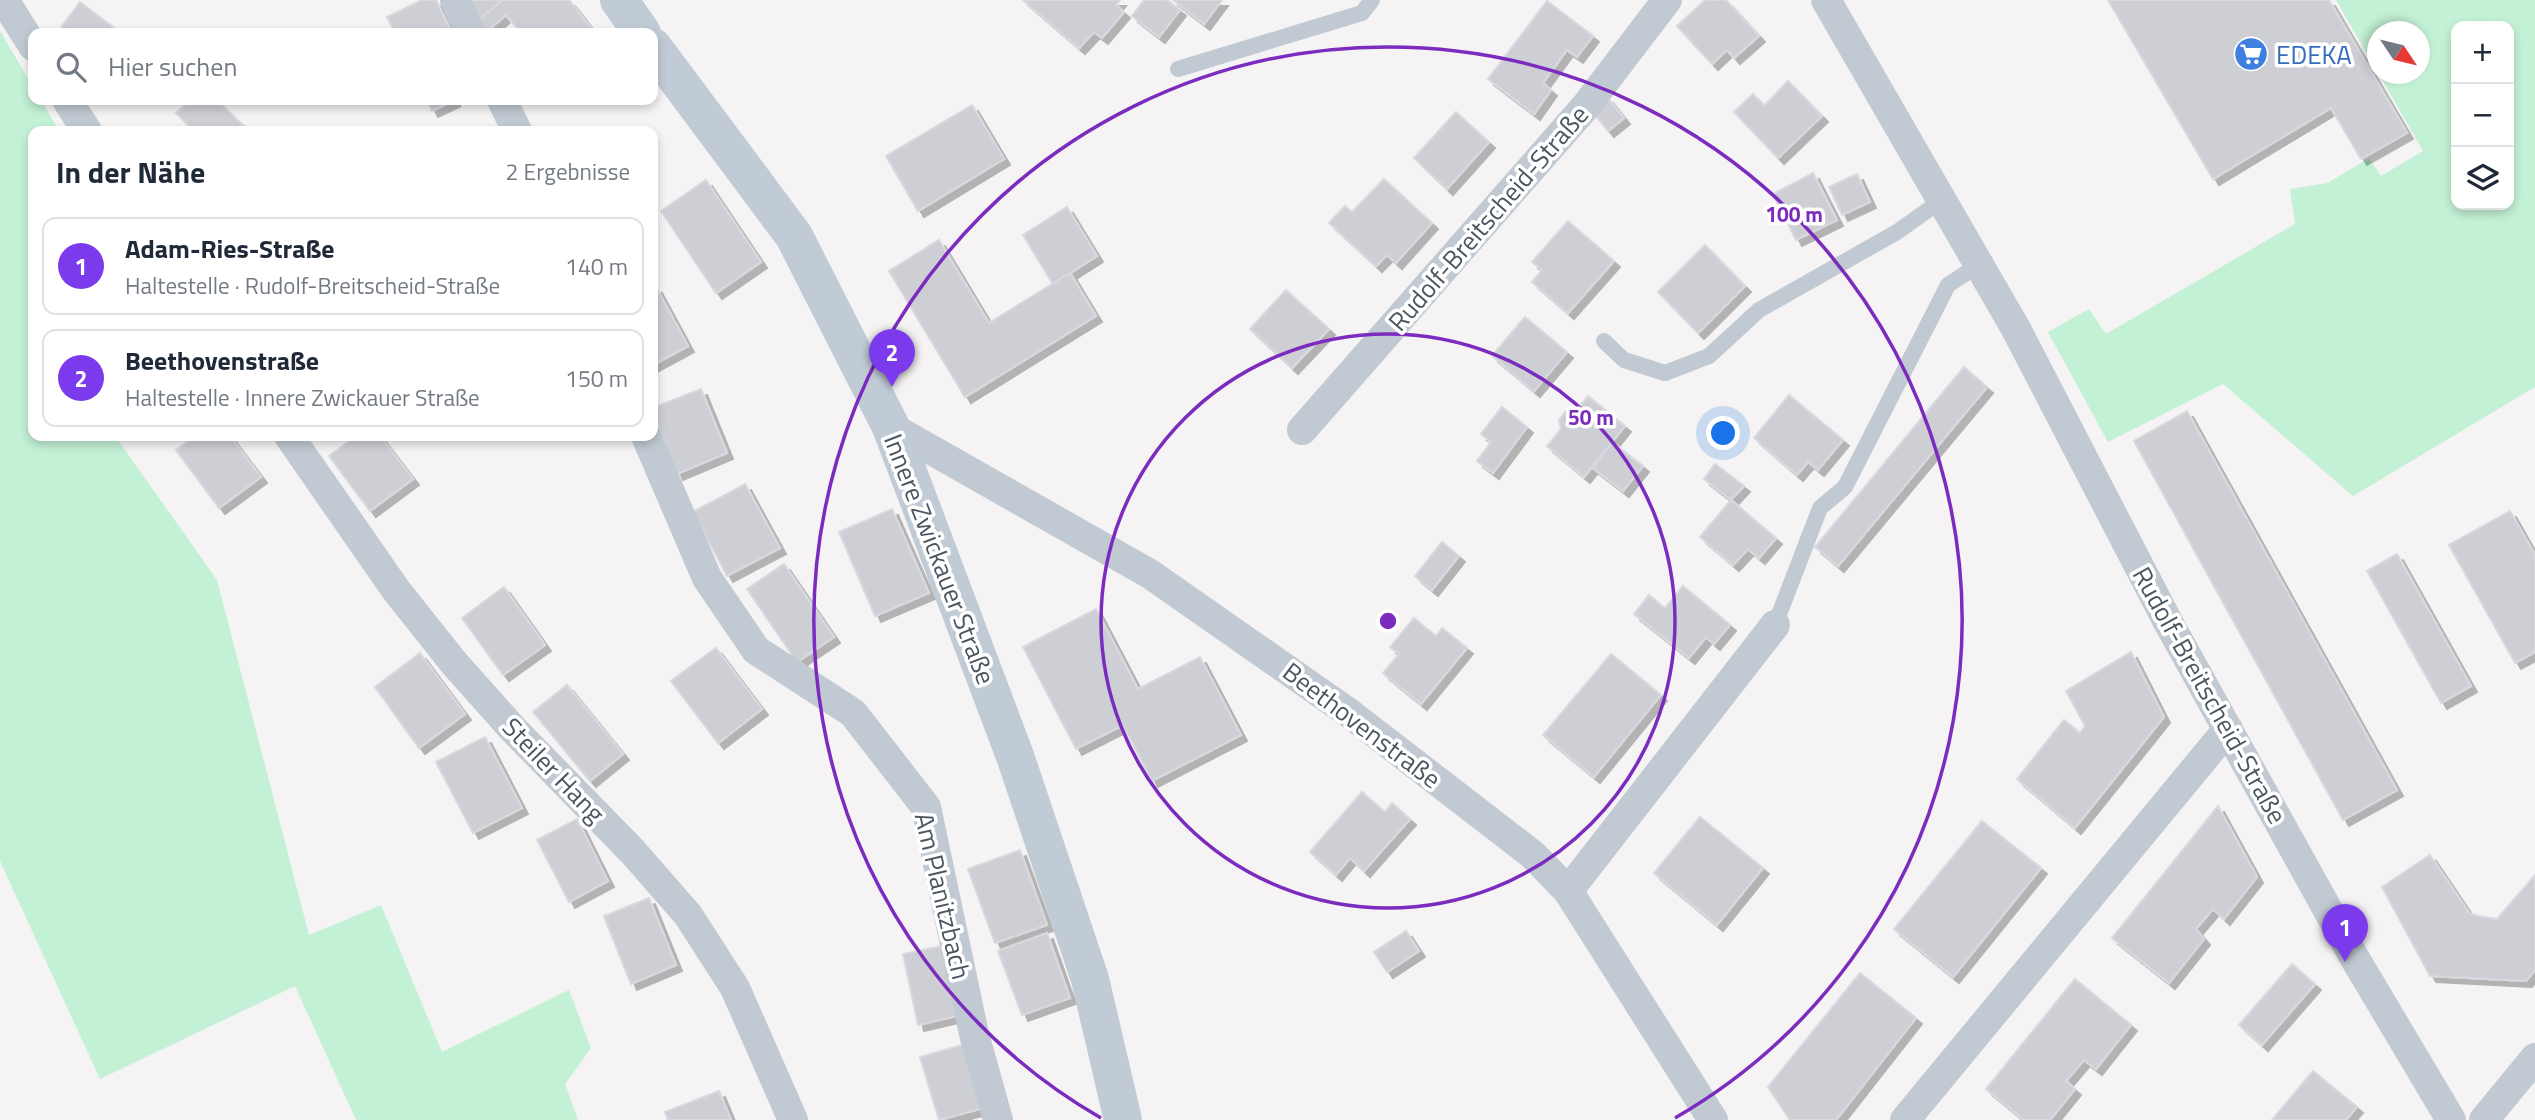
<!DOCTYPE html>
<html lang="de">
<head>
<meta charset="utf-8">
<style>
  body { margin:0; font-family:"Titillium Web",sans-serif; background:#f6f6f7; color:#1f2937 }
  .controls { position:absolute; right:21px; top:21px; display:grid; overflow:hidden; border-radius:14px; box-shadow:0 4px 10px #0003 }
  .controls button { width:63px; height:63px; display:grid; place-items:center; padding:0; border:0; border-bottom:2px solid #e0e1e3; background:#fff; color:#1f2937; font:35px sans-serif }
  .compass { position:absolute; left:2367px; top:21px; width:63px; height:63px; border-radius:50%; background:#fff; box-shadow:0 4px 10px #0003; rotate:125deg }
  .you { position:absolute; left:1724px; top:434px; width:24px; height:24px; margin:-18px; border:5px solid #fff; border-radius:50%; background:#1a73e8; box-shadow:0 0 0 10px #1a73e833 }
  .badge { display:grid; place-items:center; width:46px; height:46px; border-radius:50%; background:#7c3aed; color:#fff; font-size:23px; font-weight:700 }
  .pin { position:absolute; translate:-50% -58px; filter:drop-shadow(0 2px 4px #0008) }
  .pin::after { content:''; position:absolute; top:37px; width:24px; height:21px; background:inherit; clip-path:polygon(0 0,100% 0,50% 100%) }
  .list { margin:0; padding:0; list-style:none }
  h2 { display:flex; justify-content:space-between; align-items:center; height:91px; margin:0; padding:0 28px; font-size:30px }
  h2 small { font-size:23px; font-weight:400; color:#747a83 }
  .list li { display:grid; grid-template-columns:46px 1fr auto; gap:21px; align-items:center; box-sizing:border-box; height:98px; margin:0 14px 14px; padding:0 14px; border:2px solid #e0e1e3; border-radius:14px }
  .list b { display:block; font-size:26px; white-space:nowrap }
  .list p { margin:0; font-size:23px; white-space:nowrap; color:#747a83 }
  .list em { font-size:23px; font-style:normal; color:#747a83 }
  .icon { flex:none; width:38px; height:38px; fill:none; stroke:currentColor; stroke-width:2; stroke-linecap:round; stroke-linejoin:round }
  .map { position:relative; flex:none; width:2535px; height:1120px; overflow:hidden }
  .search { position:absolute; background:#fff; box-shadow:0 4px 10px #0003; left:28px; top:28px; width:630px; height:77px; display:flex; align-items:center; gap:18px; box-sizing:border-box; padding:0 24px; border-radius:14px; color:#747a83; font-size:26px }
  .panel { position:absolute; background:#fff; box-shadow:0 4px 10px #0003; left:28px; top:126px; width:630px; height:315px; border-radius:14px }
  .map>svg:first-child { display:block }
  .green { fill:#c3f1d5; fill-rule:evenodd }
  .building { fill:#cdcfd5; stroke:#d7d9de; stroke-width:2; filter:url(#shadow) }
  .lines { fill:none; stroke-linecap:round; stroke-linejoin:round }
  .service { stroke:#c1cad2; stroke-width:16 }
  .minor { stroke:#c1cad2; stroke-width:30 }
  .secondary { stroke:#c1cbd6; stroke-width:38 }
  .ring { fill:none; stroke:#7b2cbf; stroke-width:3.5 }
  .labels { text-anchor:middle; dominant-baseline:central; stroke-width:7; stroke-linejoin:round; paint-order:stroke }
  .shop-label { font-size:26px; fill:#366cbe; stroke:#fff; text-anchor:start }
  .street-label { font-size:26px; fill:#4a5661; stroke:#fff }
  .centre { fill:#7b2cbf; stroke:#fff; stroke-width:3.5 }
  .ring-label { font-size:21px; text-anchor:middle; font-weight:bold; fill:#7b2cbf; stroke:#fff; stroke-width:7; stroke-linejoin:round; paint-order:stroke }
</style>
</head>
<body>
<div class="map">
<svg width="2535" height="1120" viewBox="0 0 2535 1120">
  <defs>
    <filter id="shadow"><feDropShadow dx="6" dy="6" stdDeviation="0" flood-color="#0004"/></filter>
  </defs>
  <rect width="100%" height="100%" fill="#f5f3f3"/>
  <g class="green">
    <path d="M2336,0h199v387l-182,109 -130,-112 -115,58 -60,-110 41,-23 17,25 189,-110 -5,-35 38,-6 41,-25 12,18 42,-25 -44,-77h41v-42h-42l-1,39zM2456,26h53v179h-53z"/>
    <path d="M0,31l33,56v13h8l18,31h-26v305h82l102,144 92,355 72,-30 61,147 127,-62 22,58 -26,36 13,36h-222l-61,-134 -195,93 -100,-218z"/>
  </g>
  <g class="building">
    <path d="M422,0h14l16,33h-57l-8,-16z"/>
    <path d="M468,0h35l-26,21z"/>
    <path d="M503,0h66l26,33h-74l-15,-18 -21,18 -8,-12z"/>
    <path d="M1023,0h97l-4,5 8,7 -22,26 -8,-6 -15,16z"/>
    <path d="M1144,0h23l13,10 -21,27 -27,-21z"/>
    <path d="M1173,0h49l-18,24z"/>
    <path d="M1705,0h21l33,36 -25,22 -7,-8 -15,14 -35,-38z"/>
    <path d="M2108,0h221l78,133 -46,26 -30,-51 -118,71z"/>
    <path d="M1547,1l46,35 -16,21 -10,-7 -24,33 8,7 -17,24 -46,-35z"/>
    <path d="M80,2l41,31h-64z"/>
    <path d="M1788,81l34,35 -44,42 -44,-46 19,-18 11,12z"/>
    <path d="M1607,97l17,21 -16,13 -17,-21z"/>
    <path d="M190,100h27l32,31h-55l-18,-18z"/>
    <path d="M427,100h28l-23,11z"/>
    <path d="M972,105l32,54 -86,52 -32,-55z"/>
    <path d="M1456,112l33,30 -42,47 -33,-31z"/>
    <path d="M1813,173l24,47 -41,20 -23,-46z"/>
    <path d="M1857,174l13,28 -28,13 -13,-28z"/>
    <path d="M1384,179l48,44 -36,40 -9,-8 -11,11 -47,-43 16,-17 7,6z"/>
    <path d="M706,180l55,82 -45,31 -55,-82z"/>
    <path d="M1067,207l30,49 -44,28 -30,-49z"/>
    <path d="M1568,221l46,40 -46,52 -36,-31 10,-12 -10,-8z"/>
    <path d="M939,240l50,83 81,-50 26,43 -131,81 -76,-126z"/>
    <path d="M1705,245l40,41 -47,47 -40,-41z"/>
    <path d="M656,287l32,59 -35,19v-76z"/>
    <path d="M1286,290l43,39 -37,39 -42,-39z"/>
    <path d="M1525,317l42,35 -33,39 -42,-35z"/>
    <path d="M1964,367l23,20 -149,179 -23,-19z"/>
    <path d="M701,389l26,64 -50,21 -24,-59v-7z"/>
    <path d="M1789,395l54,45 -25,30 -10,-8 -11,13 -43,-37z"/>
    <path d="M1588,396l37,30 -41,51 -37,-31 14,-17 -2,-9 8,-10 8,2z"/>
    <path d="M1502,407l25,20 -34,46 -16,-12 14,-19 -10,-8z"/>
    <path d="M2187,411l210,379 -54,30 -209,-379z"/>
    <path d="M195,436h35l31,41 -42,31 -43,-58z"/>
    <path d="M356,436h24l33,43 -43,32 -41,-55z"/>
    <path d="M1612,442l31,24 -20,25 -30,-23z"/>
    <path d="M1715,464l29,22 -13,14 -27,-21z"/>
    <path d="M745,484l35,64 -53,28 -34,-64z"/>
    <path d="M1731,500l45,38 -17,20 -11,-9 -15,16 -33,-28z"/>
    <path d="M892,509l37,84 -54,23 -36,-84z"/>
    <path d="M2510,511l25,44v97l-20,11 -66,-118z"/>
    <path d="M1442,542l17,14 -27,34 -17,-14z"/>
    <path d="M2397,554l74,132 -30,17 -74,-132z"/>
    <path d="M784,564l50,73 -37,25 -50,-73z"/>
    <path d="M1683,586l47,39 -16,19 -8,-7 -17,21 -55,-44 15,-19 16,13z"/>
    <path d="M504,587l41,58 -42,30 -41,-57z"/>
    <path d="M1096,609l42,80 62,-32 41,78 -89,46 -29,-56 -47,24 -53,-102z"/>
    <path d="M1414,618l22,18 6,-8 25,20 -46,56 -38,-31 16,-19 -9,-7z"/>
    <path d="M716,648l46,61 -44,34 -47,-62z"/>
    <path d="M2131,652l33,65 -89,111 -58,-49 47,-59 16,13 5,-7 -19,-35z"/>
    <path d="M420,653l45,61 -46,34 -44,-61z"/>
    <path d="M1611,654l50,41 -67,82 -51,-42z"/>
    <path d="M567,685l56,69 -33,27 -57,-69z"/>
    <path d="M485,737l37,71 -49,25 -37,-71z"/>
    <path d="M1362,792l23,20 7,-9 18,16 -46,52 -14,-13 -14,17 -26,-23z"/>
    <path d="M2218,806l39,71 -33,42 -11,-10 -17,20 8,10 -35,44 -57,-45z"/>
    <path d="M1700,817l63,51 -46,57 -63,-52z"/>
    <path d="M577,819l31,62 -39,21 -32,-62z"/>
    <path d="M1982,821l59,47 -88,109 -59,-48z"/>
    <path d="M1020,850l27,75 -52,18 -27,-74z"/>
    <path d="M2430,855l40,59 13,3 14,2 38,-44v95l-9,11 -96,-5 -48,-89z"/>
    <path d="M649,898l27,67 -45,19 -27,-68z"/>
    <path d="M1406,931l13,20 -32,21 -13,-20z"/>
    <path d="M1047,933l23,65 -48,17 -24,-64z"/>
    <path d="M947,945l14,70 -43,10 -15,-71z"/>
    <path d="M2292,964l23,20 -53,61 -23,-20z"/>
    <path d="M1860,973l56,45 -80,102h-46l-22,-33z"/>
    <path d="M2075,979l56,46 -35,44 -12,-9 -18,21 9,8 -25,31h-26l-38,-31z"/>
    <path d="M969,1043l18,64 -48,13 -19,-63z"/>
    <path d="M2313,1071l44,36 -11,13h-74z"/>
    <path d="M719,1091l12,29h-63l-3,-8z"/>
  </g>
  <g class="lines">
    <g class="service">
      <path d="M1178,69l184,-56 10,-13"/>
      <path d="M1604,341l20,19 41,13 44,-17 50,-46 138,-78 45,-32"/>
      <path d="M1775,625l45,-117 25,-21 103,-202 32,-21"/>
    </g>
    <g class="minor">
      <path d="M4,0l29,46"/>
      <path d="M455,0l16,33"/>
      <path d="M1826,0l190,329 152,293 186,335 97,163"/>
      <path d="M67,100l20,31"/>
      <path d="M502,100l15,31"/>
      <path d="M891,427l259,147 199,139 184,142 35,36 145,229"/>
      <path d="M1302,430l284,-324 81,-106"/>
      <path d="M289,436l107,154 58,73 58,65 121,124 55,63 47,73 58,132"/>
      <path d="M646,436l61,142 49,72 97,63 73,94 48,227 24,86"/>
      <path d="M1568,891l207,-266"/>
      <path d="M1905,1120l323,-391"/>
      <path d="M2484,1120l51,-62"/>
    </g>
    <g class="secondary">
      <path d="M619,0l23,33"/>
      <path d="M653,47l141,189 97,191 124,329 75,223 33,141"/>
    </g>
  </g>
  <g class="ring">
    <circle cx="1388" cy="621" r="287"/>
    <path d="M1101 1118A574 574 0 1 1 1675 1118"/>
  </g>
  <defs>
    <g id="supermarket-disc" transform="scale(1.75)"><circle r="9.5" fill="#3f7fe0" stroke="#fff"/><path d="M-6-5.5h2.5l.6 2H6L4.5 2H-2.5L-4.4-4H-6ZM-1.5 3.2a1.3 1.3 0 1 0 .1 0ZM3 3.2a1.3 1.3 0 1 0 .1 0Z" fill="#fff"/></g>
  </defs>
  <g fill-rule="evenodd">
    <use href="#supermarket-disc" x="2251" y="54"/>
  </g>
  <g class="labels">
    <g class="shop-label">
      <text x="2276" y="54">EDEKA</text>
    </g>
    <g class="street-label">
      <text transform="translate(1488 218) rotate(-49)">Rudolf-Breitscheid-Straße</text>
      <text transform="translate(940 559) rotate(69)">Innere Zwickauer Straße</text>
      <text transform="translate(2210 695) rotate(61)">Rudolf-Breitscheid-Straße</text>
      <text transform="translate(1362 725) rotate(37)">Beethovenstraße</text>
      <text transform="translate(554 770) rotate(46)">Steiler Hang</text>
      <text transform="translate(943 896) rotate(77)">Am Planitzbach</text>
    </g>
  </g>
  <circle cx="1388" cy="621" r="10" class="centre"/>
  <g class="ring-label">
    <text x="1794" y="222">100 m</text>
    <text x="1591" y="425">50 m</text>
  </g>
</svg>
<div class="controls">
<button>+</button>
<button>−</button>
<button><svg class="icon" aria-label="layers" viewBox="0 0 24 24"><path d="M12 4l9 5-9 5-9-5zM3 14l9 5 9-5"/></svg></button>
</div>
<svg class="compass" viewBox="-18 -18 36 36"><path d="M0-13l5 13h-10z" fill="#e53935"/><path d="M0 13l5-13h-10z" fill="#747a83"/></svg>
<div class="you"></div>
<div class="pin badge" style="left:2345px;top:962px">1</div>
<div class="pin badge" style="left:892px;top:387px">2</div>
<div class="search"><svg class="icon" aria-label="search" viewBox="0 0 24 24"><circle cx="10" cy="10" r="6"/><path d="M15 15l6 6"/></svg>Hier suchen</div>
<section class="panel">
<h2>In der Nähe<small>2 Ergebnisse</small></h2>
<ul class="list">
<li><span class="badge">1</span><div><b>Adam-Ries-Straße</b><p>Haltestelle · Rudolf-Breitscheid-Straße</p></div><em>140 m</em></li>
<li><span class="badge">2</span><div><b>Beethovenstraße</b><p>Haltestelle · Innere Zwickauer Straße</p></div><em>150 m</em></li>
</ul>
</section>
</div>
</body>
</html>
